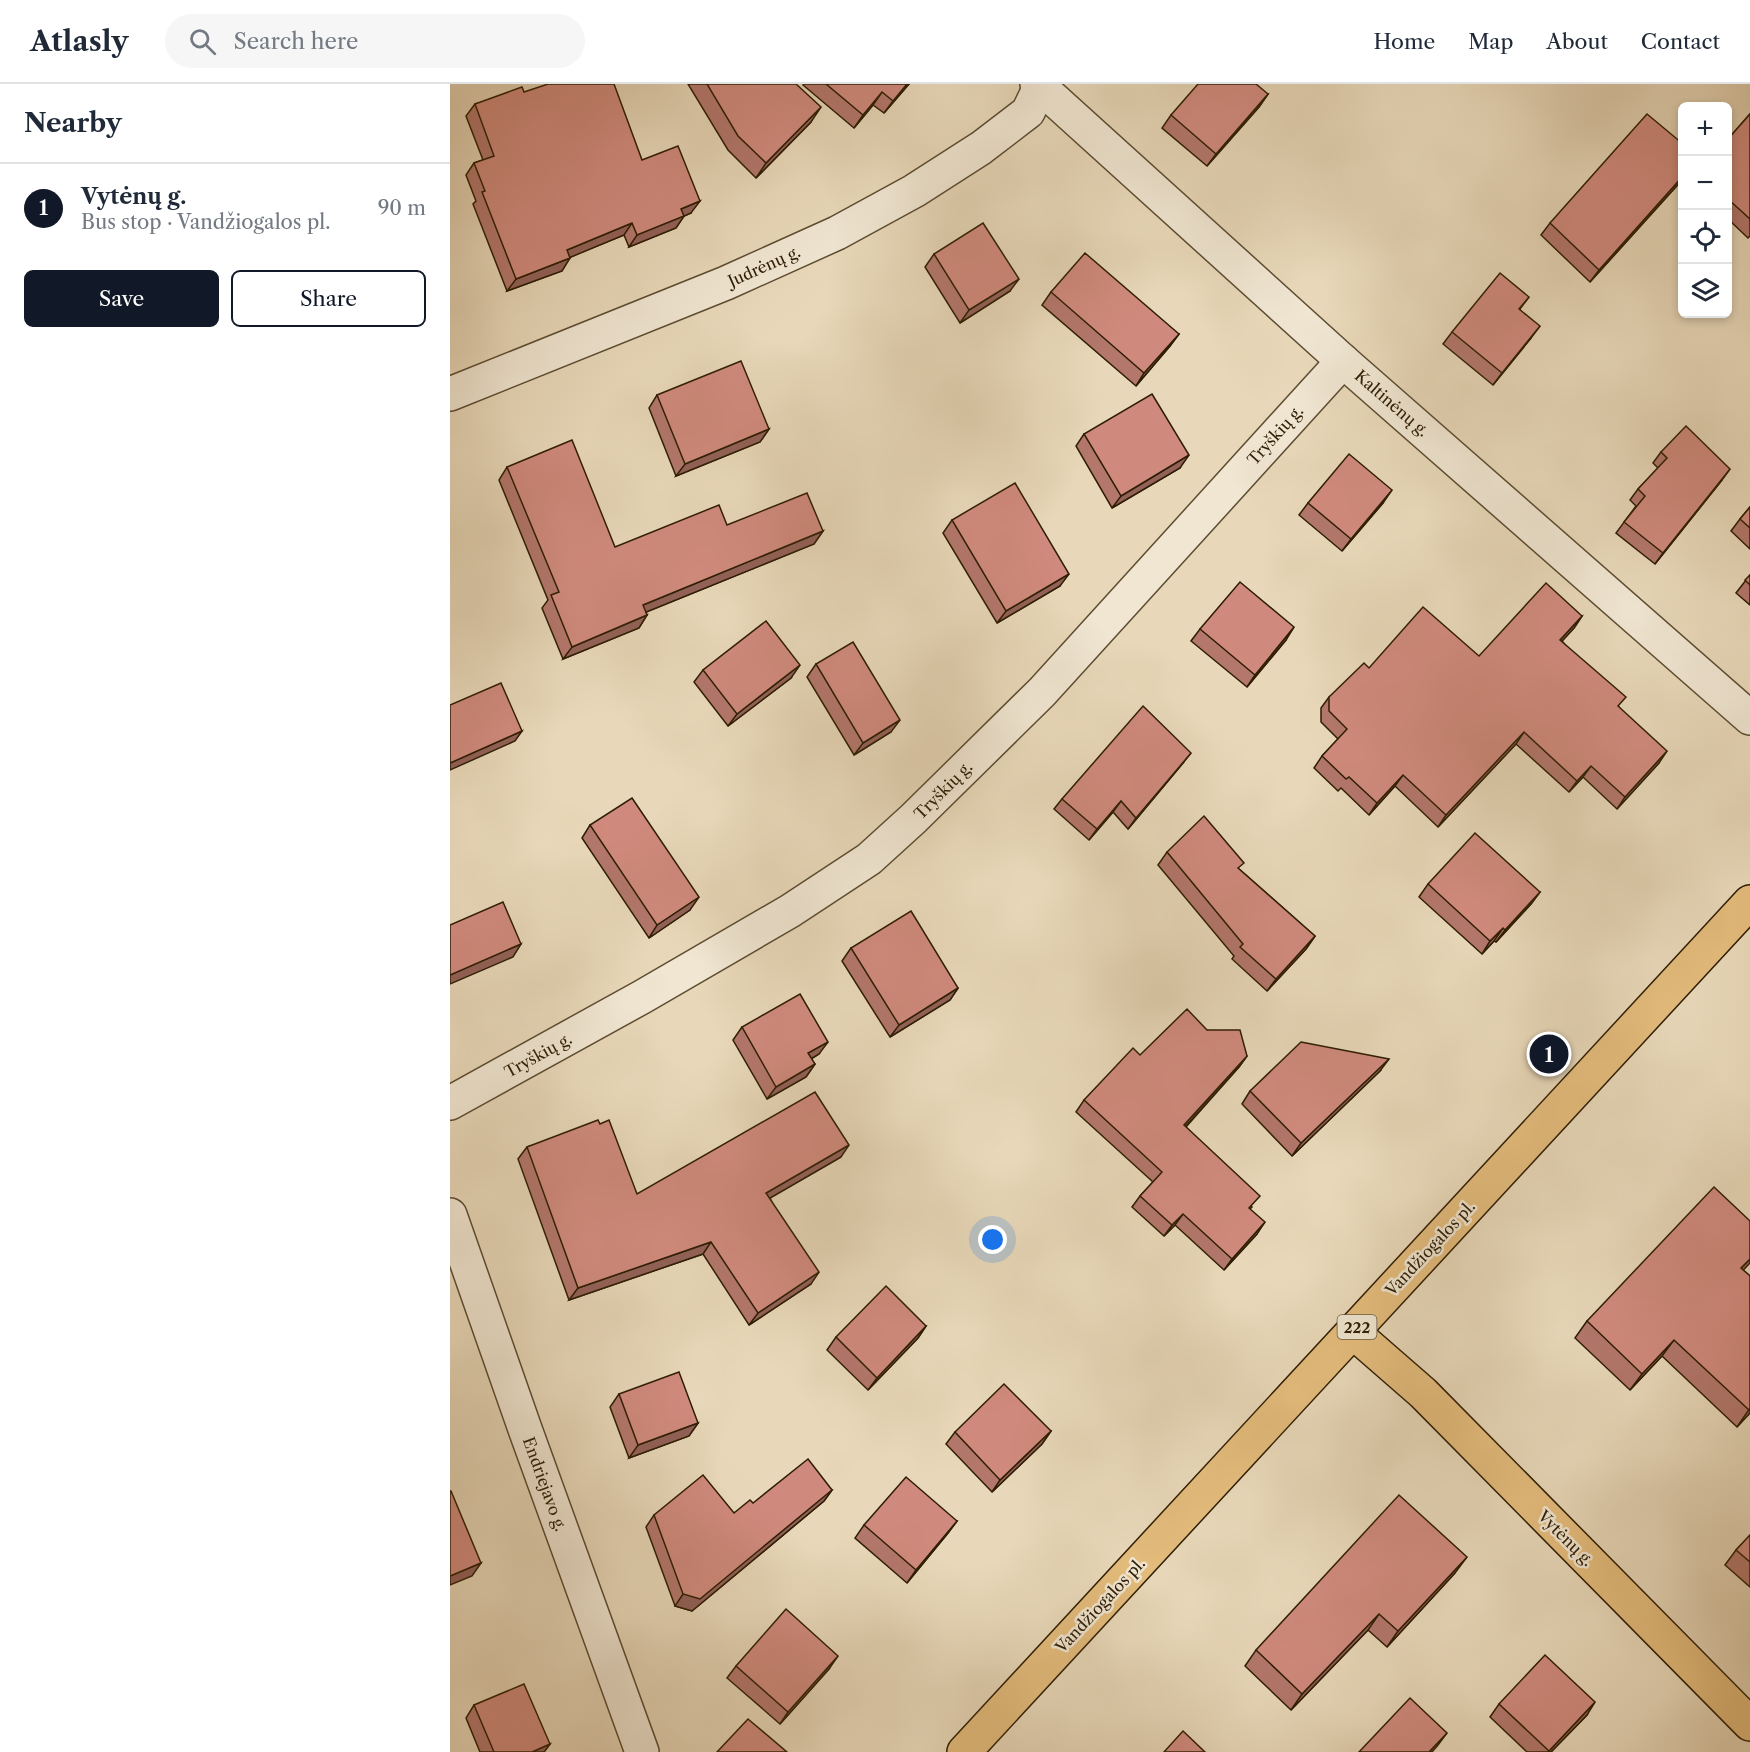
<!DOCTYPE html>
<html lang="en">
<head>
<meta charset="utf-8">
<style>
  body { margin:0; font-family:"Libre Caslon Text",serif; background:#f6f6f7; color:#1f2937 }
  .controls { position:absolute; right:18px; top:18px; display:grid; overflow:hidden; border-radius:9px; box-shadow:0 3px 9px #0003 }
  .controls button { width:54px; height:54px; display:grid; place-items:center; padding:0; border:0; border-bottom:2px solid #e0e1e3; background:#fff; color:#1f2937; font:30px sans-serif }
  .you { position:absolute; left:543px; top:1156px; width:21px; height:21px; margin:-15px; border:4px solid #fff; border-radius:50%; background:#1a73e8; box-shadow:0 0 0 9px #1a73e833 }
  .badge { display:grid; place-items:center; width:39px; height:39px; border-radius:50%; background:#111827; color:#fff; font-size:20px; font-weight:700 }
  .pin { position:absolute; translate:-50% -50%; border:3px solid #fff; box-shadow:0 2px 6px #0006 }
  .list { margin:0; padding:0; list-style:none }
  h2 { display:flex; justify-content:space-between; align-items:center; height:78px; margin:0; padding:0 24px; font-size:26px }
  h2 small { font-size:20px; font-weight:400; color:#747a83 }
  .list li { display:grid; grid-template-columns:39px 1fr auto; gap:18px; align-items:center; box-sizing:border-box; height:90px; padding:0 24px; border-top:2px solid #e0e1e3 }
  .list b { display:block; font-size:22px; white-space:nowrap }
  .list p { margin:0; font-size:20px; white-space:nowrap; color:#747a83 }
  .list em { font-size:20px; font-style:normal; color:#747a83 }
  .actions { display:flex; gap:12px; padding:18px 24px }
  .actions a { flex:1; padding:14px 0; border:2px solid #111827; border-radius:9px; text-align:center; font-size:21px; color:#111827 }
  .actions .main { background:#111827; color:#fff }
  .icon { flex:none; width:33px; height:33px; fill:none; stroke:currentColor; stroke-width:2; stroke-linecap:round; stroke-linejoin:round }
  .map { position:relative; flex:none; width:1300px; height:1668px; overflow:hidden }
  header { display:flex; align-items:center; gap:36px; box-sizing:border-box; height:84px; padding:0 30px; background:#fff; border-bottom:2px solid #e0e1e3 }
  header strong { font-size:28px }
  nav { display:flex; gap:33px; margin-inline-start:auto; font-size:21px }
  .search { width:420px; height:54px; background:#f6f6f7; display:flex; align-items:center; gap:15px; box-sizing:border-box; padding:0 21px; border-radius:33px; color:#747a83; font-size:22px }
  main { display:flex }
  aside { flex:1; background:#fff }
  .map>svg:first-child { display:block }
  .lines { fill:none; stroke-linecap:round; stroke-linejoin:round }
  .minor-casing { stroke:#5c4c31; stroke-width:36 }
  .major-casing { stroke:#2e1d04; stroke-width:36 }
  .minor { stroke:#f0e6d2; stroke-width:33 }
  .major { stroke:#e4bc7c; stroke-width:33 }
  .wall { fill:#b3776c; stroke:#2e1d04; stroke-width:1.5 }
  .shaded-wall { fill:#926158; stroke:#2e1d04; stroke-width:1.5 }
  .building { fill:#d08a7d; stroke:#2e1d04; stroke-width:1.5 }
  .labels { text-anchor:middle; dominant-baseline:central; stroke-width:5; stroke-linejoin:round; paint-order:stroke }
  .shield { fill:#f0e6d2; stroke:#685942; stroke-width:1.5 }
  .shield-label { font-size:15px; font-weight:bold; fill:#2e1d04 }
  .street-label { font-size:16px; fill:#2e1d04; stroke:#f0e6d2 }
</style>
</head>
<body>
<header>
<strong>Atlasly</strong>
<div class="search"><svg class="icon" aria-label="search" viewBox="0 0 24 24"><circle cx="10" cy="10" r="6"/><path d="M15 15l6 6"/></svg>Search here</div>
<nav><a>Home</a><a>Map</a><a>About</a><a>Contact</a></nav>
</header>
<main>
<aside>
<h2>Nearby<small></small></h2>
<ul class="list">
<li><span class="badge">1</span><div><b>Vytėnų g.</b><p>Bus stop · Vandžiogalos pl.</p></div><em>90 m</em></li>
</ul>
<div class="actions"><a class="main">Save</a><a>Share</a></div>
</aside>
<div class="map">
<svg width="1300" height="1668" viewBox="0 0 1300 1668">
  <rect width="100%" height="100%" fill="#e8d8b9"/>
  <filter id="stains"><feTurbulence type="fractalNoise" baseFrequency=".00333" numOctaves="4"/><feColorMatrix values="0 0 0 0 .2 0 0 0 0 .09 0 0 0 0 .02 0 0 0 .5 -.17"/></filter>
  <radialGradient id="worn" r=".72"><stop offset=".6" stop-color="#630" stop-opacity="0"/><stop offset="1" stop-color="#630" stop-opacity=".3"/></radialGradient>
  <g class="lines">
    <g class="minor-casing">
      <g id="minor">
        <path d="M587,0l306,277 407,357"/>
        <path d="M0,310l276,-111 111,-50 77,-42 67,-43 47,-36 12,-25 4,-3"/>
        <path d="M0,1019l192,-106 148,-86 79,-52 44,-40 129,-127 301,-331"/>
        <path d="M0,1131l75,214 117,323"/>
      </g>
    </g>
    <g class="major-casing">
      <g id="major">
        <path d="M903,1248l70,61 327,331"/>
        <path d="M514,1668l786,-850"/>
      </g>
    </g>
    <use href="#minor" class="minor"/>
    <use href="#major" class="major"/>
  </g>
  <g class="wall">
    <path d="M238,0h108l15,38 -55,56 -28,-28z"/>
    <path d="M354,0h105l-25,29 -11,-8 -19,23 -51,-43z"/>
    <path d="M74,8l118,68 49,53 -7,3 -8,12 -47,19 -5,-12 -54,22 -8,14 -55,20 -34,-87 3,-3 -10,-26 8,-12 9,-3 -17,-44 9,-12z"/>
    <path d="M818,10l-9,13 -52,59 -45,-38 9,-13z"/>
    <path d="M1300,30v122l-2,2 -20,-19v-80z"/>
    <path d="M1233,60v35l-93,103 -49,-47 9,-12z"/>
    <path d="M484,170l76,37 -50,32 -35,-56z"/>
    <path d="M601,208l128,42 -9,12 -34,40 -94,-81z"/>
    <path d="M1079,213l-9,12 11,29 -38,47 -50,-41 9,-12z"/>
    <path d="M207,311l112,34 -9,13 -84,34 -27,-68z"/>
    <path d="M634,350l96,34 -68,40 -36,-62z"/>
    <path d="M1211,368l61,28 -67,84 -39,-31 20,-27 -6,-6 8,-11 20,-21 -5,-5z"/>
    <path d="M57,383l108,80 112,-22 96,6 -9,13 -168,68 1,3 -8,13 -76,31 -21,-51 6,-8 -49,-120z"/>
    <path d="M858,419h75l-41,48 -43,-36z"/>
    <path d="M1300,423v42l-19,-18 9,-12z"/>
    <path d="M502,436l108,66 -63,37 -54,-90z"/>
    <path d="M1300,491v30l-14,-12z"/>
    <path d="M1132,532l-8,12 -12,13 57,66 40,56 -42,46 -34,-32 -14,15 -53,-48 -78,83 -43,-41 -26,29 -28,-27 -3,3 -24,-23 8,-12 16,-17 -17,-17v-14l8,-11 40,-29 110,-12z"/>
    <path d="M750,545l86,11 -39,47 -56,-46z"/>
    <path d="M366,580l75,68 -37,23 -47,-78z"/>
    <path d="M253,586l88,8 -63,48 -34,-44z"/>
    <path d="M733,679l-55,66 -15,-17 -24,28 -35,-31 8,-10z"/>
    <path d="M140,741l100,85 -41,28 -67,-100z"/>
    <path d="M717,768l72,17 76,67 -9,13 -39,42 -35,-32 2,-3 -76,-91z"/>
    <path d="M978,800l112,8 -9,12 -35,38 -2,-1 -12,13 -63,-57z"/>
    <path d="M401,864l107,40 -8,12 -60,37 -48,-76z"/>
    <path d="M292,943l77,27 -8,5 4,5 -9,13 -39,22 -34,-59z"/>
    <path d="M757,946l40,26 -8,11 -53,60 66,80 -2,2 7,25 -33,36 -49,-45 -11,11 -32,-29 8,-11 13,-14 -77,-70 8,-12z"/>
    <path d="M930,987l-88,85 -50,-52 8,-13z"/>
    <path d="M150,1040l37,70 204,-37 -71,41 41,86 -62,41 -46,-71 -134,46 -51,-141 9,-12z"/>
    <path d="M1293,1186l7,6v137l-13,14 -75,-71 -32,34 -55,-52 12,-17z"/>
    <path d="M476,1242l-8,12 -50,52 -41,-40 9,-13z"/>
    <path d="M169,1310l79,29 -9,13 -60,22 -19,-51z"/>
    <path d="M601,1347l-9,13 -50,48 -46,-48 9,-12z"/>
    <path d="M382,1406l-8,11 -132,110 -17,-5 -29,-79 8,-12 80,-2 19,-10z"/>
    <path d="M507,1437l-9,12 -41,50 -52,-45 9,-13z"/>
    <path d="M1300,1451v52l-25,-22 11,-15z"/>
    <path d="M1005,1489l-68,74 -19,-17 -77,80 -46,-44 11,-16z"/>
    <path d="M286,1582l93,3 -49,55 -53,-46z"/>
    <path d="M1049,1620l88,11 -36,37h-24l-37,-35z"/>
    <path d="M24,1621l76,39 -6,8h-64l-14,-34z"/>
  </g>
  <g class="shaded-wall">
    <path d="M457,0h2l-25,29 9,-12z"/>
    <path d="M432,8l-9,13 -19,23 9,-13z"/>
    <path d="M818,10l-9,13 -52,59 9,-12z"/>
    <path d="M371,23l-10,15 -55,56 10,-15z"/>
    <path d="M1233,92v3l-93,103 9,-12z"/>
    <path d="M250,117l-9,12 -7,3 -8,12 -47,19 8,-12 44,-26z"/>
    <path d="M182,139l-8,12 -65,27 8,-12z"/>
    <path d="M120,174l-8,13 -55,20 9,-12z"/>
    <path d="M569,195l-9,12 -50,32 9,-13z"/>
    <path d="M1090,242l-9,12 -38,47 9,-12z"/>
    <path d="M729,250l-9,12 -34,40 8,-13z"/>
    <path d="M319,345l-9,13 -84,34 9,-12z"/>
    <path d="M739,371l-9,13 -68,40 9,-12z"/>
    <path d="M1280,385l-8,11 -67,84 8,-11z"/>
    <path d="M942,406l-9,13 -41,48 9,-12z"/>
    <path d="M373,447l-9,13 -180,73 9,-12z"/>
    <path d="M619,490l-9,12 -63,37 9,-12z"/>
    <path d="M197,531l-8,13 -76,31 9,-12z"/>
    <path d="M1132,532l-8,12 -22,24 8,-12z"/>
    <path d="M844,543l-8,13 -39,47 8,-12z"/>
    <path d="M350,581l-9,13 -63,48 9,-12z"/>
    <path d="M450,636l-9,12 -37,23 9,-12z"/>
    <path d="M72,647l-7,10 -65,29v-7z"/>
    <path d="M1074,648l-8,12 -78,83 8,-12z"/>
    <path d="M1217,667l-8,12 -42,46 8,-12z"/>
    <path d="M741,669l-8,10 -55,66 8,-11z"/>
    <path d="M1141,682l-8,11 -14,15 8,-11z"/>
    <path d="M953,691l-8,11 -26,29 8,-12z"/>
    <path d="M671,717l-8,11 -24,28 8,-11z"/>
    <path d="M1090,808l-9,12 -35,38 9,-12z"/>
    <path d="M249,813l-9,13 -41,28 8,-13z"/>
    <path d="M1053,844l-9,13 -12,13 8,-13z"/>
    <path d="M865,852l-9,13 -39,42 9,-12z"/>
    <path d="M71,860l-8,13 -63,27v-9z"/>
    <path d="M508,904l-8,12 -60,37 9,-12z"/>
    <path d="M378,958l-9,12 -20,12 9,-13z"/>
    <path d="M797,972l-8,11 -63,70 8,-12z"/>
    <path d="M939,975l-9,12 -88,85 9,-13z"/>
    <path d="M365,980l-9,13 -39,22 9,-12z"/>
    <path d="M399,1061l-8,12 -83,48 8,-12z"/>
    <path d="M733,1130l-8,11 -11,11 8,-11z"/>
    <path d="M815,1138l-8,12 -33,36 8,-11z"/>
    <path d="M261,1158l-8,12 -134,46 9,-12z"/>
    <path d="M1300,1175v4l-21,22 12,-17z"/>
    <path d="M369,1188l-8,12 -62,41 9,-12z"/>
    <path d="M476,1242l-8,12 -50,52 9,-12z"/>
    <path d="M1224,1256l-12,16 -32,34 12,-16z"/>
    <path d="M1300,1324v5l-13,14z"/>
    <path d="M248,1339l-9,13 -60,22 9,-13z"/>
    <path d="M601,1347l-9,13 -50,48 8,-12z"/>
    <path d="M382,1406l-8,11 -132,110 -17,-5 8,-12z"/>
    <path d="M507,1437l-9,12 -41,50 9,-13z"/>
    <path d="M1017,1473l-12,16 -68,74 11,-16z"/>
    <path d="M31,1479l-9,13 -22,9v-9z"/>
    <path d="M929,1530l-11,16 -77,80 11,-16z"/>
    <path d="M388,1572l-9,13 -49,55 8,-12z"/>
    <path d="M1145,1618l-8,13 -36,37h-3z"/>
    <path d="M997,1649l-9,12 -6,7h-3z"/>
    <path d="M100,1660l-6,8h-12z"/>
  </g>
  <g class="building">
    <path d="M98,0h66l28,76 36,-14 22,55 -19,8 3,7 -47,19 -5,-12 -65,27 3,8 -54,21 -34,-87 3,-1 -11,-28 20,-7 -19,-52 47,-17 2,5z"/>
    <path d="M257,0h89l25,23 -55,56 -28,-27z"/>
    <path d="M376,0h81l-14,17 -11,-9 -19,23z"/>
    <path d="M748,0h58l12,10 -52,60 -45,-39z"/>
    <path d="M1197,30l36,30v32l-84,94 -49,-47z"/>
    <path d="M1300,30v105l-22,-20v-60z"/>
    <path d="M533,139l36,56 -50,31 -35,-56z"/>
    <path d="M635,169l94,81 -35,39 -93,-81z"/>
    <path d="M1050,189l29,24 -10,12 21,17 -38,47 -50,-41z"/>
    <path d="M291,277l28,68 -84,35 -28,-69z"/>
    <path d="M702,310l37,61 -68,41 -37,-62z"/>
    <path d="M1236,342l44,43 -67,84 -39,-31 21,-26 -7,-7 29,-31 -6,-6z"/>
    <path d="M122,356l43,107 104,-42 8,20 80,-32 16,38 -180,74 4,10 -75,32 -21,-52 8,-3 -52,-125z"/>
    <path d="M899,370l43,36 -41,49 -43,-36z"/>
    <path d="M565,399l54,91 -63,37 -54,-91z"/>
    <path d="M1300,423v21l-10,-9z"/>
    <path d="M1300,491v10l-5,-5z"/>
    <path d="M790,498l54,45 -39,48 -55,-46z"/>
    <path d="M1096,499l36,33 -22,24 66,57 -8,9 49,45 -42,46 -34,-31 -14,15 -53,-49 -78,83 -43,-40 -26,28 -28,-26 -3,2 -24,-23 25,-27 -18,-18v-14l35,-34 5,5 54,-61 56,49z"/>
    <path d="M316,537l34,44 -63,49 -34,-44z"/>
    <path d="M403,558l47,78 -37,23 -47,-79z"/>
    <path d="M51,599l21,48 -72,32v-58z"/>
    <path d="M693,622l48,47 -55,65 -15,-17 -24,28 -35,-30z"/>
    <path d="M182,714l67,99 -42,28 -67,-100z"/>
    <path d="M754,732l40,47 -6,5 77,68 -39,43 -36,-32 3,-3 -76,-92z"/>
    <path d="M1025,749l65,59 -35,38 -2,-2 -13,13 -62,-57z"/>
    <path d="M53,818l18,42 -71,31v-50z"/>
    <path d="M461,827l47,77 -59,37 -48,-77z"/>
    <path d="M350,910l28,48 -20,11 7,11 -39,23 -34,-60z"/>
    <path d="M737,925l20,21h33l7,26 -63,69 76,71 -11,12 16,14 -33,37 -49,-45 -11,11 -32,-29 22,-24 -78,-72 49,-52 7,7z"/>
    <path d="M851,958l88,17 -88,84 -51,-52z"/>
    <path d="M365,1008l34,53 -83,48 53,79 -61,41 -47,-71 -133,46 -51,-141 71,-27 2,4 9,-4 28,74z"/>
    <path d="M1264,1103l36,34v38l-9,9 9,8v132l-1,2 -75,-70 -32,34 -55,-53z"/>
    <path d="M436,1202l40,40 -49,52 -41,-41z"/>
    <path d="M229,1288l19,51 -60,22 -19,-51z"/>
    <path d="M554,1300l47,47 -51,49 -45,-48z"/>
    <path d="M358,1375l24,31 -132,109 -17,-5 -29,-79 49,-40 31,38 16,-13 3,3z"/>
    <path d="M456,1393l51,44 -41,49 -52,-45z"/>
    <path d="M0,1407h1l30,72 -31,13z"/>
    <path d="M949,1411l68,62 -69,74 -19,-17 -77,80 -46,-44z"/>
    <path d="M1300,1451v27l-14,-12z"/>
    <path d="M336,1525l52,47 -50,56 -52,-46z"/>
    <path d="M1095,1571l50,47 -46,49 -50,-47z"/>
    <path d="M74,1600l26,60 -18,8h-38l-20,-47z"/>
    <path d="M960,1614l37,35 -18,19h-70z"/>
    <path d="M298,1635l39,33h-70z"/>
    <path d="M733,1647l22,21h-41z"/>
  </g>
  <g class="labels">
    <rect class="shield" x="887.5" y="1231" width="39" height="24" rx="4.5"/>
    <g class="shield-label">
      <text x="907" y="1243">222</text>
    </g>
    <g class="street-label">
      <text transform="translate(314 182) rotate(-24)">Judrėnų g.</text>
      <text transform="translate(942 319) rotate(41)">Kaltinėnų g.</text>
      <text transform="translate(825 351) rotate(-48)">Tryškių g.</text>
      <text transform="translate(493 706) rotate(-45)">Tryškių g.</text>
      <text transform="translate(88 971) rotate(-29)">Tryškių g.</text>
      <text transform="translate(980 1164) rotate(-47)">Vandžiogalos pl.</text>
      <text transform="translate(95 1400) rotate(70)">Endriejavo g.</text>
      <text transform="translate(1116 1454) rotate(45)">Vytėnų g.</text>
      <text transform="translate(650 1521) rotate(-47)">Vandžiogalos pl.</text>
    </g>
  </g>
  <rect width="100%" height="100%" filter="url(#stains)"/>
  <rect width="100%" height="100%" fill="url(#worn)"/>
</svg>
<div class="controls">
<button>+</button>
<button>−</button>
<button><svg class="icon" aria-label="locate" viewBox="0 0 24 24"><circle cx="12" cy="12" r="6"/><path d="M12 2v4M12 18v4M2 12h4M18 12h4"/></svg></button>
<button><svg class="icon" aria-label="layers" viewBox="0 0 24 24"><path d="M12 4l9 5-9 5-9-5zM3 14l9 5 9-5"/></svg></button>
</div>
<div class="you"></div>
<div class="pin badge" style="left:1099px;top:970px">1</div>
</div>
</main>
</body>
</html>
